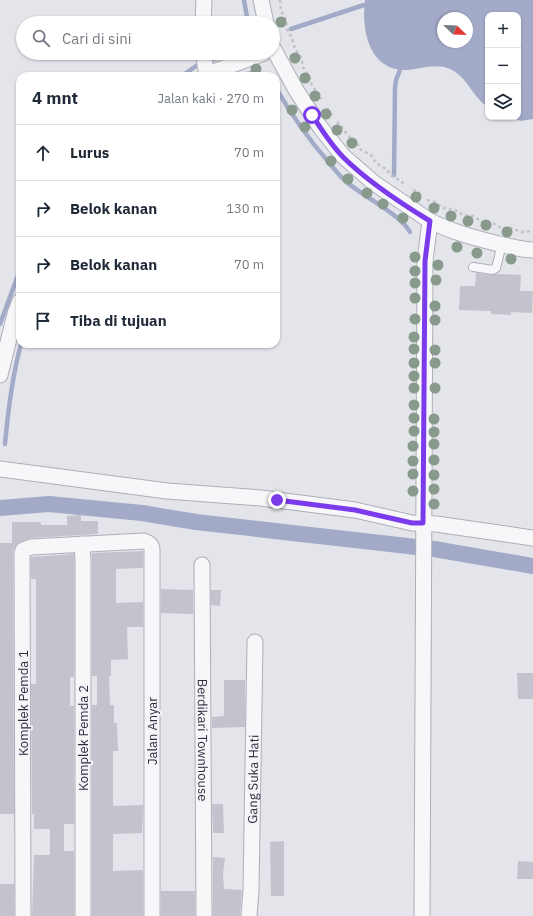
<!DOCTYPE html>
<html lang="id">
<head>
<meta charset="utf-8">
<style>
  body { margin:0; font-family:"IBM Plex Sans",sans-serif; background:#f6f6f7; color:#1f2937 }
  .controls { position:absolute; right:12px; top:12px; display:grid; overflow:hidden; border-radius:8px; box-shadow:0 1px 3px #0004 }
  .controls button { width:36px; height:36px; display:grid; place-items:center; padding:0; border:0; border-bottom:1px solid #e0e1e3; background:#fff; color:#1f2937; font:20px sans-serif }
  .compass { position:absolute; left:437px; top:12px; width:36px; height:36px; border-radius:50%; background:#fff; box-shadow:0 1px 3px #0004; rotate:113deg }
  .stop { position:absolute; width:12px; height:12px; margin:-9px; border:3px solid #7c3aed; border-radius:50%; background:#fff }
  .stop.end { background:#7c3aed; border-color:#fff; box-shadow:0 1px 4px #0008 }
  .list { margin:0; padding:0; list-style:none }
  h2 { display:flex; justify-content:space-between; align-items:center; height:52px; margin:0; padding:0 16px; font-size:17px }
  h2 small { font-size:13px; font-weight:400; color:#747a83 }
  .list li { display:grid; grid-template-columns:26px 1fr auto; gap:12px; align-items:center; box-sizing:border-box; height:56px; padding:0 16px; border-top:1px solid #e0e1e3 }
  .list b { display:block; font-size:15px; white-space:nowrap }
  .list em { font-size:13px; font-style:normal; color:#747a83 }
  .icon { flex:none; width:22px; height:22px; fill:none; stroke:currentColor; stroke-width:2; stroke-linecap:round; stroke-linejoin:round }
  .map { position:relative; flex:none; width:533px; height:916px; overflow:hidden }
  .search { position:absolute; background:#fff; box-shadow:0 1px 3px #0004; left:16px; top:16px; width:264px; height:44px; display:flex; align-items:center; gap:10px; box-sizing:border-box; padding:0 14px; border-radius:22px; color:#747a83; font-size:15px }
  .panel { position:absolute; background:#fff; box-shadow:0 1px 3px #0004; left:16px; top:72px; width:264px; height:276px; border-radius:12px }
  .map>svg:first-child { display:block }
  .water { fill:#a2aac8; fill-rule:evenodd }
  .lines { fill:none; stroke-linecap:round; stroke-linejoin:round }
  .stream { stroke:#a2aac8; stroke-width:4.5 }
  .canal { stroke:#a2aac8; stroke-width:16 }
  .building { fill:#c2c3cd }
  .lane-casing { stroke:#adaeb8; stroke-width:10 }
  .street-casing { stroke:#adaeb8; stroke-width:17 }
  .path { stroke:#c2c3c9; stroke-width:2.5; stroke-dasharray:3 3; stroke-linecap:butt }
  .lane { stroke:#f7f7f9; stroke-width:8 }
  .street { stroke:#f7f7f9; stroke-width:15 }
  .tree { fill:#879a8c }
  .route { stroke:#7c3aed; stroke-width:5 }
  .labels { text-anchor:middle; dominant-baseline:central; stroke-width:4; stroke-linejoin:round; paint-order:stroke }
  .street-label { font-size:13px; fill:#2d2f42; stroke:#f4f4f8 }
</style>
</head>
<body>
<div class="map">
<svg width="533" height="916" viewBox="0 0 533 916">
  <rect width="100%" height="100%" fill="#e4e5eb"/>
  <path class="water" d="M365,0h168v119l-12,2 -15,-4h12v-102h-30v92c-16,-10 -20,-30 -38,-38 -15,-6 -28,0 -42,1 -39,2 -47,-40 -43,-70zM443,18h24v24h-24z"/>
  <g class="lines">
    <g class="stream">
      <path d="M244,0l4,23"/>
      <path d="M291,29l73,-24"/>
      <path d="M214,59l16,-6"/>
      <path d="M182,76l14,-10 5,-2"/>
      <path d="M240,76c9,-3 16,-5 25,0"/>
      <path d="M276,88c16,28 34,53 55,77 5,6 10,13 17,18 16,14 53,32 62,49"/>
      <path d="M394,175l1,-87 1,-8 4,-10"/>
      <path d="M0,324l20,-54"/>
      <path d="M5,444c3,-33 7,-67 16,-100"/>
    </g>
    <path class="canal" d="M0,508l49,-4 93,9 54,9 238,27 99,17"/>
  </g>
  <g class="building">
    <path d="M476,273l16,2 5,-1 24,1 -1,16h13l-1,22 -21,-1v3l-20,-1v-3l-32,-1 1,-24h15z"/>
    <path d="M81,515v6h17v13l-68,4 -13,6 -4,6 1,264h-14v-271h12v-21h29v3h26v-9z"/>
    <path d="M143,551v17l-27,1v34l27,-1v25h-16l1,32 -17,1v16h-2l1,29h4v18h3l1,28h-5v55l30,-1 -1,28 -29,1v37l30,-1v46h-51v-211h5v-29h-5v-123z"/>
    <path d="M74,554v123h-4v29h4v118h-10v27h10v65h-42l2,-61h16v-26h-16v-15h-2l-1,-130h5v-105h-5v-22z"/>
    <path d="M161,589l32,1v24l-32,-1z"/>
    <path d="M211,590h10l-1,16 -9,-1z"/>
    <path d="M517,673h16v26h-15z"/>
    <path d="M224,680h21v47l-33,1v-11l12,-1z"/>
    <path d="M212,804h11l1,29h-11z"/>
    <path d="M284,841v55h-13l-1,-54z"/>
    <path d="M213,857l12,1 -2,16 1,15 18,1 -2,26h-27z"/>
    <path d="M518,861l15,1v17h-16z"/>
    <rect x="0" y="884" width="14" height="32"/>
    <rect x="161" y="891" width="34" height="25"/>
  </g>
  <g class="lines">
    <g class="lane-casing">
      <path id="lane" d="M473,267l20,3 3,-2 6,-24"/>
    </g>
    <g class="street-casing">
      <g id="street">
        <path d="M261,0l5,23"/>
        <path d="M203,23l1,-23"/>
        <path d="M273,48l23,42 24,37 23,29 31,27 56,38"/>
        <path d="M203,53l4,23"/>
        <path d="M208,76l8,-5 48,-18"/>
        <path d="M0,375l15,-61 5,-13"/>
        <path d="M0,469l167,22 94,7 94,12 57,13 24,1 97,14"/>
        <path d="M82,544l1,16v356"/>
        <path id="s1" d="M202,565l2,351"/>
        <path d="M23,916l-1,-363 1,-3 8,-3 113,-6c6,2 8,4 8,9v366"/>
        <path id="s2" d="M249,916l2,-26 4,-248"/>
        <path d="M422,916l3,-655 5,-40c22,11 45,17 69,23 11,2 22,6 34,6"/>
      </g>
    </g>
    <g class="path">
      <path d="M280,0l1,11 5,9 1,9 5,9 3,11 6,8 2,10 6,9 3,10 7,8 2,5"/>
      <path d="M327,108l6,9"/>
      <path d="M337,122l5,5 6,9 8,5 5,9 10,5 5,8 10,6 6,7 9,5 4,4"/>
      <path d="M413,190l5,2 4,4"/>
      <path d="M427,200l8,2 8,6 12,2 8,5 10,1 9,6h9l10,6h10l10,4 12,-1"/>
    </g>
    <use href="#lane" class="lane"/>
    <use href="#street" class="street"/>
  </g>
  <g class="tree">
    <circle cx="281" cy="22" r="5.5"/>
    <circle cx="295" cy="58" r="5.5"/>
    <circle cx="256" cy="69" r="5.5"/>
    <circle cx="305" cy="78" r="5.5"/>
    <circle cx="315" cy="96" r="5.5"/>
    <circle cx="292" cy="110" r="5.5"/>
    <circle cx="326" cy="114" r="5.5"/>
    <circle cx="305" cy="127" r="5.5"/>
    <circle cx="337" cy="130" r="5.5"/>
    <circle cx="352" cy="143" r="5.5"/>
    <circle cx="331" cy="161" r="5.5"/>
    <circle cx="348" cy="179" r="5.5"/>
    <circle cx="367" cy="193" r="5.5"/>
    <circle cx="416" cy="197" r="5.5"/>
    <circle cx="383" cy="204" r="5.5"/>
    <circle cx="434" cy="208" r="5.5"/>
    <circle cx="451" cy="216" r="5.5"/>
    <circle cx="403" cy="218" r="5.5"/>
    <circle cx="468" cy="221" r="5.5"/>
    <circle cx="486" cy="225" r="5.5"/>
    <circle cx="507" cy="232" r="5.5"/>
    <circle cx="457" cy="247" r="5.5"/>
    <circle cx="477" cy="253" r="5.5"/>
    <circle cx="415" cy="257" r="5.5"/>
    <circle cx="511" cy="259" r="5.5"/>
    <circle cx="438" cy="265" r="5.5"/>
    <circle cx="415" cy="271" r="5.5"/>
    <circle cx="436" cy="280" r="5.5"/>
    <circle cx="415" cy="283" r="5.5"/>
    <circle cx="415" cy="298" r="5.5"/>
    <circle cx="435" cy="306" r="5.5"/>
    <circle cx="415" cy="319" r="5.5"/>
    <circle cx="435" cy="320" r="5.5"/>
    <circle cx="414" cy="337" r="5.5"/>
    <circle cx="414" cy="349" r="5.5"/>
    <circle cx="435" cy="350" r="5.5"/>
    <circle cx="414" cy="363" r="5.5"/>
    <circle cx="435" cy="363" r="5.5"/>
    <circle cx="414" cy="376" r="5.5"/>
    <circle cx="414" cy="388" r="5.5"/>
    <circle cx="435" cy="388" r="5.5"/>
    <circle cx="414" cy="405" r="5.5"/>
    <circle cx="414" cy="418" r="5.5"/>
    <circle cx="434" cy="419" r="5.5"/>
    <circle cx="414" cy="431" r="5.5"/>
    <circle cx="434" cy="432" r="5.5"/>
    <circle cx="434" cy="444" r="5.5"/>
    <circle cx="413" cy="446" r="5.5"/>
    <circle cx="434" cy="460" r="5.5"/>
    <circle cx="413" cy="461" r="5.5"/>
    <circle cx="413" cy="474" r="5.5"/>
    <circle cx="434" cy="475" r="5.5"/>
    <circle cx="434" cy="489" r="5.5"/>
    <circle cx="413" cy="491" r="5.5"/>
    <circle cx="434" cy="504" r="5.5"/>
  </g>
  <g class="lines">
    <path class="route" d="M277,500l78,10 57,13h11l2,-262 5,-40c-28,-17 -64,-41 -87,-64 -12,-12 -22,-28 -31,-42"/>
  </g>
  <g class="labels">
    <g class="street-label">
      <text transform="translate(23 703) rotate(-90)">Komplek Pemda 1</text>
      <text transform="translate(152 731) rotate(-90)">Jalan Anyar</text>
      <text transform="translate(83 738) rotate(-90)">Komplek Pemda 2</text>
      <text stroke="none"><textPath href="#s1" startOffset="175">Berdikari Townhouse</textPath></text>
      <text stroke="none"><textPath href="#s2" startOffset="137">Gang Suka Hati</textPath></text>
    </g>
  </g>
</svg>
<div class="controls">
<button>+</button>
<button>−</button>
<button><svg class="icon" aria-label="layers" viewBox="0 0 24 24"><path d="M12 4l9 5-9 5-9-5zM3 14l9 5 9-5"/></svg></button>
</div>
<svg class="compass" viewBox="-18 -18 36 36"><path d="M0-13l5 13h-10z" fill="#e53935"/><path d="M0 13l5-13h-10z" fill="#747a83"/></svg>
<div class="stop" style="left:312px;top:115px"></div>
<div class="stop end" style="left:277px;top:500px"></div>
<div class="search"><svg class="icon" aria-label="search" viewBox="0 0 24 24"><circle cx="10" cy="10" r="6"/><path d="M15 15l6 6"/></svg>Cari di sini</div>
<section class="panel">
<h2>4 mnt<small>Jalan kaki · 270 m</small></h2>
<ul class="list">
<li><svg class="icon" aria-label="ahead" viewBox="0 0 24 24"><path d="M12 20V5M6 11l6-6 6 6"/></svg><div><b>Lurus</b></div><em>70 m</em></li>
<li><svg class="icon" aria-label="right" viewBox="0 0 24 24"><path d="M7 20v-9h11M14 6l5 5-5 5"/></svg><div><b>Belok kanan</b></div><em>130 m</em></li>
<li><svg class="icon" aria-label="right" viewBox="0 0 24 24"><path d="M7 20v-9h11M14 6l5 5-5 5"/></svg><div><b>Belok kanan</b></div><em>70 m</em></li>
<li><svg class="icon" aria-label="arrive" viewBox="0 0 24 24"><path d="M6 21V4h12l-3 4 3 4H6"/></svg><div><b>Tiba di tujuan</b></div></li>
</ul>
</section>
</div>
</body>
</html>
